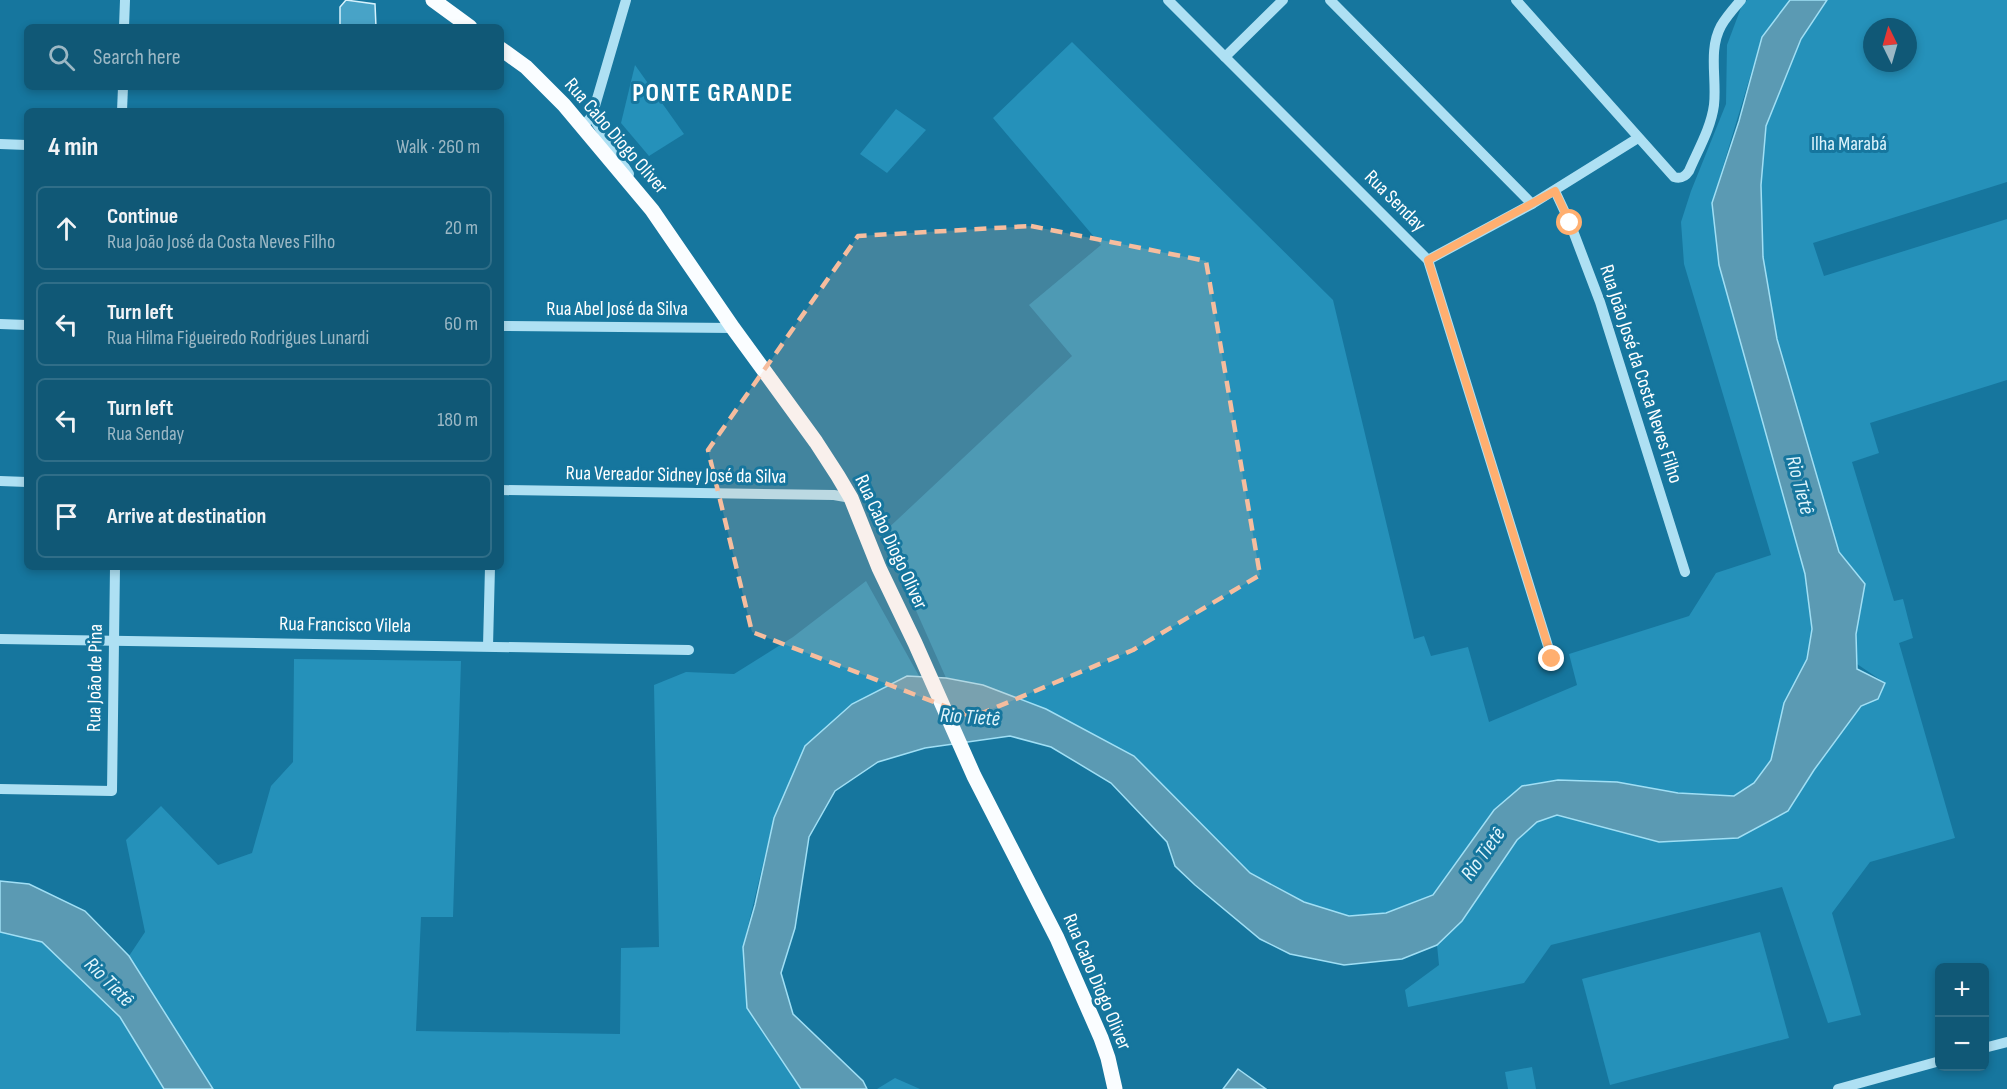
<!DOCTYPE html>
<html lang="en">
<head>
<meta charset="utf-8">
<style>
  body { margin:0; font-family:"Sofia Sans Condensed",sans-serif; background:#1e617e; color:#f1f3f6 }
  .controls { position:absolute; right:18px; bottom:18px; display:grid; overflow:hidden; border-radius:9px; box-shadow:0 3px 9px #0003 }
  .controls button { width:54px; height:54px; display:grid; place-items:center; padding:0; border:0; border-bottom:2px solid #306e88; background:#105876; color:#f1f3f6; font:30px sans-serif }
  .compass { position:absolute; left:1863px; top:18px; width:54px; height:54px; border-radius:50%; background:#105876; box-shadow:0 3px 9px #0003; rotate:355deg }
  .stop { position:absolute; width:18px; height:18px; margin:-14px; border:4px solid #ffaf70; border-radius:50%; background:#fff }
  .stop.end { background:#ffaf70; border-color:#fff; box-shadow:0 2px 6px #0008 }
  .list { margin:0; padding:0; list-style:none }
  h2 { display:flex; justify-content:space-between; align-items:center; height:78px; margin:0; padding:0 24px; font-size:26px }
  h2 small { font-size:20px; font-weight:400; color:#9cb8c5 }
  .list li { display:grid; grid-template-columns:39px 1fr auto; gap:18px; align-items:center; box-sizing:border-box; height:84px; margin:0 12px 12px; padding:0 12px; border:2px solid #306e88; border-radius:9px }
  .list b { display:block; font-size:22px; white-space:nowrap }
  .list p { margin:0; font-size:20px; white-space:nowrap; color:#9cb8c5 }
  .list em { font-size:20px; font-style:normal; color:#9cb8c5 }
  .icon { flex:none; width:33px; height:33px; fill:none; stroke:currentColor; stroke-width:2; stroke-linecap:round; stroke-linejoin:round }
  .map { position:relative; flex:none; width:2007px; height:1089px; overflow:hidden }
  .search { position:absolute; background:#105876; box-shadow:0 3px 9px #0003; left:24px; top:24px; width:480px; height:66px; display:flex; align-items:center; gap:15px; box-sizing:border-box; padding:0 21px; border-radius:9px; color:#9cb8c5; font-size:22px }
  .panel { position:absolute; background:#105876; box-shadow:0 3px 9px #0003; left:24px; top:108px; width:480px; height:462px; border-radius:9px }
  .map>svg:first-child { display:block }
  .green { fill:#2591ba; fill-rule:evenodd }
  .water { fill:#5b9ab3; stroke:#a0dff5; stroke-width:1.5 }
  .building { fill:#48a3c7; stroke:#d6f2fd; stroke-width:1.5 }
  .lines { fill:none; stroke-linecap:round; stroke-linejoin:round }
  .minor { stroke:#aee0f3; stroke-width:10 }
  .major { stroke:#fafdff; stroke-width:15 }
  .route { stroke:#ffaf70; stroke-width:8 }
  .marked { fill:#f6bd9e; fill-opacity:0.2; stroke:#f6bd9e; stroke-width:4.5; stroke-dasharray:12 8; stroke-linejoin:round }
  .labels { text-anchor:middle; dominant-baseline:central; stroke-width:6; stroke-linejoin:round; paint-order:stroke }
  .street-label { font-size:20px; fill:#fff; stroke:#16769e }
  .park-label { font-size:20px; fill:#def5fd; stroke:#16769e }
  .water-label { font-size:21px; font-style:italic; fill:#e0f5fc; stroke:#16769e }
  .district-label { font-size:26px; font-weight:bold; letter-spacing:1.5px; fill:#fff; stroke:#16769e }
</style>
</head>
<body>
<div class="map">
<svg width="2007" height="1089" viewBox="0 0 2007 1089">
  <rect width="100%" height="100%" fill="#16769e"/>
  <g class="green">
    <path d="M1747,0h47l-32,37 -50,166 7,62 86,309 7,55 -5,30 -23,44 -13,57 -17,23 -20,13 -212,-10 -28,24 -61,85 -47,18 -37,3 -45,-14 -54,-29 -116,-117 -88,-47 -63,-24 -37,-7 -64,-144 190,-178 -43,-51 72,-60 -108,-127 79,-76 261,258 81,339 10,-3 7,20 37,-9 21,75 88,-37 -8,-31 120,-38 27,-43 55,-18 -87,-291 -3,-42 10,-31 35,-87 1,-59 15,-40z"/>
    <path d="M1827,0h180v182l-194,61 11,33 183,-57v161l-137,43 9,30 -27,9 42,139 9,-2 10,39 -14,5 56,195 -85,24 -38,51 29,102 -33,8 -46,-136 -231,58 -27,38 -116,24 -3,-17 34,-25 -2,-20 25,-24 55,-81 20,-18 20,-7 102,27 129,-31 26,-41 47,-64 17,-8 7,-15 -28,-19 -1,-30 9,-50 -26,-32 -62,-213 -14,-82 -2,-72 5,-59 35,-87zM1872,27h36v36h-36z"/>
    <path d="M635,65l49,69 -35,22 -28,-33z"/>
    <path d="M896,109l30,21 -39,43 -27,-19z"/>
    <path d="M866,581l53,95h-12l-102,70 -31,72 -31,129 4,61 54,81h-588l-84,-133 16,-24 -19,-92 35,-34 57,59 34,-12 19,-67 22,-24 1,-103 167,2 -8,256h-32l-5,114 204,3 1,-86 38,-1 -5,-262 32,-13 48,2 59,-37z"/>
    <path d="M0,932l42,9 78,76 44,72h-164z"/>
    <path d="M1760,932l29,106 -179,47 -28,-106z"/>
    <path d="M1532,1067l4,22h-28l-3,-17z"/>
    <path d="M895,1078l25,11h-43z"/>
  </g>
  <g class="water">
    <path d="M1790,0h37l-26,39 -35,87 -5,59 2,72 14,82 62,213 26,32 -9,50 1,35 28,14 -7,16 -17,7 -47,64 -26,41 -50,27 -79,4 -102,-27 -20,7 -20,18 -55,81 -25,24 -35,14 -58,6 -54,-11 -30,-15 -65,-54 -20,-19 -8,-24 -56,-59 -60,-36 -41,-11 -85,12 -47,14 -43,29 -26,46 -14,91 -14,45 12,41 70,67 4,8h-66l-54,-81 -4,-61 12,-42 19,-87 31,-72 47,-42 55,-28 39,2 37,7 63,24 88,47 116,117 54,29 45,14 37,-3 47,-18 61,-85 28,-24 36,-6 59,2 61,11 56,3 20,-13 17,-23 13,-57 23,-44 5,-30 -7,-55 -86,-309 -7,-62 27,-82 23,-84z"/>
    <path d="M0,881l29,3 56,27 44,45 84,133h-49l-44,-72 -78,-75 -42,-10z"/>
    <path d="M1238,1069l28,20h-43z"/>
  </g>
  <path class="building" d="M346,0l29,4 1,23h-36v-20z"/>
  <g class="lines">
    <g class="minor">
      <path d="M1168,0l260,260 124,399"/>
      <path d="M1330,0l202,204"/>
      <path d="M1516,0l158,177c7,2 11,0 15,-6 9,-21 22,-43 25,-66 3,-26 -6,-55 7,-79 5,-9 13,-18 20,-26"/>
      <path d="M124,27l1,-27"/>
      <path d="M1225,57l58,-57"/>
      <path d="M122,111l1,-24"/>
      <path d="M592,116l37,58"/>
      <path d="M583,126l9,-10 34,-116"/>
      <path d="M0,144l27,1"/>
      <path d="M1555,191l15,32 30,79 85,270"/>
      <path d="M1428,260l104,-56 106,-66"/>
      <path d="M0,324l27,1"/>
      <path d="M501,326l232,2"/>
      <path d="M0,481l27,1"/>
      <path d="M501,490l333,5 17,3"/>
      <path d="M0,639l689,11"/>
      <path d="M488,646l2,-79"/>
      <path d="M0,789l112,2 3,-224"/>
      <path d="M1984,1048l23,-6"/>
      <path d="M1838,1089l102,-28"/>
    </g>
    <g class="major">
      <path d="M433,0l37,27"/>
      <path d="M501,49l25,18 38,38 88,105 81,118 83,114 22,34 13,22 28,70 36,75 59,133 83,162 44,100 7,20 7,31"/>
    </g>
  </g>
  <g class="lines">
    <path class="route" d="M1552,659l-124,-399 127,-69 15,32"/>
  </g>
  <path class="marked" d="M1031,226l175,35 54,314 -127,75 -160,67 -221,-85 -44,-182 150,-214z"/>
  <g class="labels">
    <g class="street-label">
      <text transform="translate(616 136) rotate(49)">Rua Cabo Diogo Oliver</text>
      <text transform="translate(1395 201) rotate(45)">Rua Senday</text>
      <text x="617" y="309">Rua Abel José da Silva</text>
      <text transform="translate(1641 374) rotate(72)">Rua João José da Costa Neves Filho</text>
      <text transform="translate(676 475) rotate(1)">Rua Vereador Sidney José da Silva</text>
      <text transform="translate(891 542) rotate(65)">Rua Cabo Diogo Oliver</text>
      <text transform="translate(345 625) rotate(1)">Rua Francisco Vilela</text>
      <text transform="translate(95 678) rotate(-89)">Rua João de Pina</text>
      <text transform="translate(1097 982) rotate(67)">Rua Cabo Diogo Oliver</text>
    </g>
    <g class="park-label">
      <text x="1849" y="144">Ilha Marabá</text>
    </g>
    <g class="water-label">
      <text transform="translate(1800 485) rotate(75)">Rio Tietê</text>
      <text transform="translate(970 717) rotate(4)">Rio Tietê</text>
      <text transform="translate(1483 854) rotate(-54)">Rio Tietê</text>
      <text transform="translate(109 982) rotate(45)">Rio Tietê</text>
    </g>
    <g class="district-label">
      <text x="713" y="93">PONTE GRANDE</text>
    </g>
  </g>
</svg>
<div class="controls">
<button>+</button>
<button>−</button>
</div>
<svg class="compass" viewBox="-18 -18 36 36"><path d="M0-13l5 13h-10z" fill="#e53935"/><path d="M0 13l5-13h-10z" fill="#9cb8c5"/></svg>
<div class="stop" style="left:1570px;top:223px"></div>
<div class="stop end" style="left:1552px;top:659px"></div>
<div class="search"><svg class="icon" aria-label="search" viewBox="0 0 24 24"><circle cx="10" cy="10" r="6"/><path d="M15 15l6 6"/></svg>Search here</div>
<section class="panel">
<h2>4 min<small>Walk · 260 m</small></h2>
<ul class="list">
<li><svg class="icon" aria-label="ahead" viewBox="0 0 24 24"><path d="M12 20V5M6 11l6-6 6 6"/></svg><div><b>Continue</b><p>Rua João José da Costa Neves Filho</p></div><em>20 m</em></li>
<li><svg class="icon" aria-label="left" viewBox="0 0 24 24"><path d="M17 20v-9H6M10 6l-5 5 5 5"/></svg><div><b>Turn left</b><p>Rua Hilma Figueiredo Rodrigues Lunardi</p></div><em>60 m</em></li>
<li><svg class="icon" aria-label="left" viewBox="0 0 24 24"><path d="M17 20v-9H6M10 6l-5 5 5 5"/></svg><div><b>Turn left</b><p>Rua Senday</p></div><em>180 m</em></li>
<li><svg class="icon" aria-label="arrive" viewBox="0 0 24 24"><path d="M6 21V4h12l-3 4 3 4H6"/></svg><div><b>Arrive at destination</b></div></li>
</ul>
</section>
</div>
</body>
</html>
